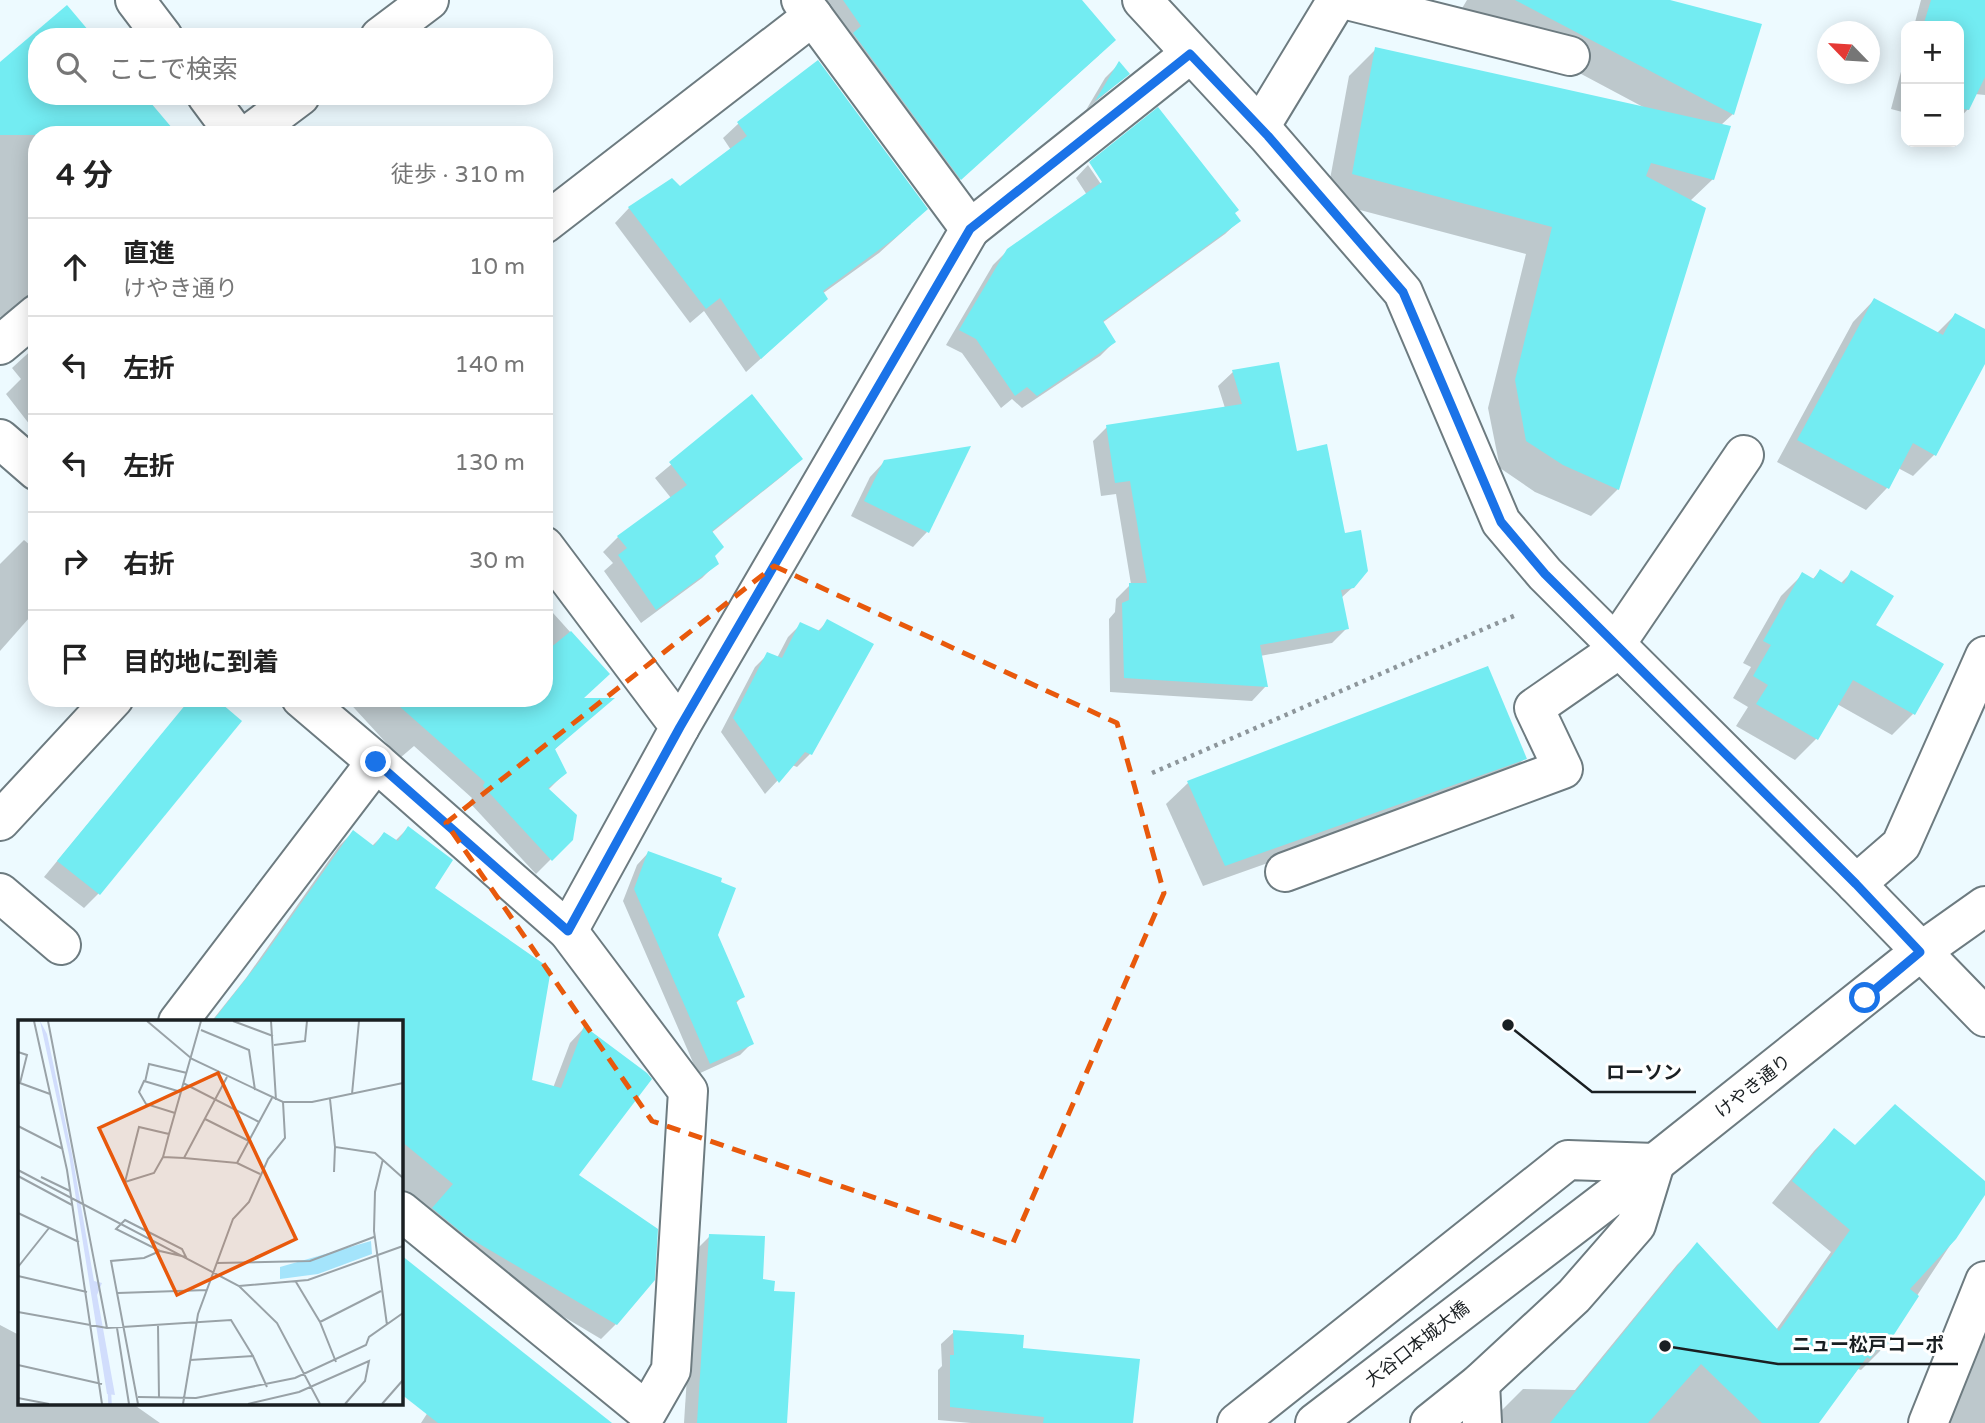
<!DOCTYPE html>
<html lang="ja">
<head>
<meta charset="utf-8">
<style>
  body { margin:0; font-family:"Varela Round","Noto Sans JP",sans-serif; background:#f2f2f2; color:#222 }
  .controls { position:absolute; right:21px; top:21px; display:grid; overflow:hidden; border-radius:14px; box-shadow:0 4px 18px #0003 }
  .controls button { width:63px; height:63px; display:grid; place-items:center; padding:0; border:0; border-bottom:2px solid #e0e0e0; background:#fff; color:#222; font:35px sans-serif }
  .compass { position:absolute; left:1817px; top:21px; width:63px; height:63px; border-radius:50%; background:#fff; box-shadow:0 4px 18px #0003; rotate:295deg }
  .stop { position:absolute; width:21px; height:21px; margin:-16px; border:5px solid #1a73e8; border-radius:50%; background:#fff }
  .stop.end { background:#1a73e8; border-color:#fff; box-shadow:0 2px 7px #0008 }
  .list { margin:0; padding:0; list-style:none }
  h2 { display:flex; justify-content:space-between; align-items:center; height:91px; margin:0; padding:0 28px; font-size:30px }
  h2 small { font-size:23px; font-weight:400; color:#767676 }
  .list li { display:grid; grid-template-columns:46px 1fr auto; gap:21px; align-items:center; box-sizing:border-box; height:98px; padding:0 28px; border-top:2px solid #e0e0e0 }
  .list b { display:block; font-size:26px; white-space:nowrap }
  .list p { margin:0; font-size:23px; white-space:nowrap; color:#767676 }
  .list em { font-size:23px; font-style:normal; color:#767676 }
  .icon { flex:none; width:38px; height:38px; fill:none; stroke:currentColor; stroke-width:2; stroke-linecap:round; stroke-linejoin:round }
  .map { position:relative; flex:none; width:1985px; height:1423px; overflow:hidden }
  .search { position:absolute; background:#fff; box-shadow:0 4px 18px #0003; left:28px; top:28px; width:525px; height:77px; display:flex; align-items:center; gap:18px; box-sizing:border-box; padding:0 24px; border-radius:28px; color:#767676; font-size:26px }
  .panel { position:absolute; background:#fff; box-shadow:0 4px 18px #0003; left:28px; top:126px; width:525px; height:581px; border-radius:28px }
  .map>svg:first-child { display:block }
  .shadow { fill:#0003 }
  .building { fill:#73ecf2 }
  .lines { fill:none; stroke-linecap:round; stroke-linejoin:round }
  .minor-casing { stroke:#6d7b80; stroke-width:42 }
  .path { stroke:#8d969b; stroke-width:4.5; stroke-dasharray:3.5 5; stroke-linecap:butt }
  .minor { stroke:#fff; stroke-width:38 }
  .route { stroke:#1a73e8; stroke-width:9 }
  .marked { fill:none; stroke:#e8590c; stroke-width:5; stroke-dasharray:14 9; stroke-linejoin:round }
  .labels { text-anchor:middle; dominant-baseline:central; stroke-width:6; stroke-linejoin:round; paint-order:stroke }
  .street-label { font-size:18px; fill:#1a1f22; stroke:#fff }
  .inset-river { fill:none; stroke:#d1ddfc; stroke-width:3.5 }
  .inset-road { fill:none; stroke:#99a2a7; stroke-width:2 }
  .view { fill:#e8590c; fill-opacity:0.15; stroke:#e8590c; stroke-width:3.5 }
  .inset-edge { fill:none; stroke:#1a1f22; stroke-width:3.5 }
  .leader { fill:none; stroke:#1a1f22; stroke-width:2.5 }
  .callout-dot { fill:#1a1f22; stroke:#fff; stroke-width:2.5 }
  .callout-label { font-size:19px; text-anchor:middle; font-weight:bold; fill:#1a1f22; stroke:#fff; stroke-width:6; stroke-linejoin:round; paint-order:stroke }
</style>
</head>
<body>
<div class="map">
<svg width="1985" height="1423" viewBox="0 0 1985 1423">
  <rect width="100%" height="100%" fill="#edfaff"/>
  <g class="shadow">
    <path d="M821,0h258l20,55 -154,138z"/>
    <path d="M1467,0h196l97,26 -27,88 -12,11 -8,54 -23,22 -72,288 -27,27 -56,-24 -35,-24 -12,-60 38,-154 -200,-53 23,-125 27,-27 269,59 -184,-98z"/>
    <path d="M1921,0h64v95l-10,-1 -7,15 -9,10v-93h-45z"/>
    <path d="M37,37v276l-20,-6 -17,10v-252z"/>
    <path d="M1906,53v60l-15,-4z"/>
    <path d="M818,62l93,162 -32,29 -57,41 -11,19 -65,59 -42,-61 -14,12 -75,-100 14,-15 51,-19 51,-39 -8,-12 15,-14z"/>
    <path d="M1119,64l9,10 -42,36 19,-32z"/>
    <path d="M1088,165l17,25 3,-2 125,25 6,8 -14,13 -123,89 12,19 -14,14 -78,52 -10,-9 -11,9 -39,-55 -16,-8 47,-80 15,-15 79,-55 -11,-17z"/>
    <path d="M1874,300l62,34 19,-19 30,16v29l-51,95 -21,21 -15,-8 -11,20 -21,22 -89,-48 76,-140z"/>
    <path d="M37,345v89l-31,-40 15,-15 -9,-11z"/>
    <path d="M1278,364l17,89 58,134 -12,11 6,30 -15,15 -72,13 6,30 -14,15 -142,-9 -1,-73 6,-7 1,-13 15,-15 -15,-90 -15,2 -8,-55 14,-14 118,-19 -7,-22 15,-14z"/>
    <path d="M752,397l48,62 -14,14 -75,60 2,23 4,7 -15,15 -61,45 -37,-52 9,-8 -10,-11 15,-15 53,-39 -16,-20z"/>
    <path d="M885,461l42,71 -14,15 -62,-31 19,-39z"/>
    <path d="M24,540l13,11v58l-37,42v-87z"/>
    <path d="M1820,571l20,13 11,-11 62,141 -21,21 -55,-31 -21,35 -21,21 -59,-34 12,-19 -15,-9 18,-31 -8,-4 38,-67 21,-21 10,5z"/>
    <path d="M544,603l64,71 -34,32 12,15 -32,29 11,23 -17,17 23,49 -35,35 -67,-72 3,-4 -58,-52 -14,12 -55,-60h199z"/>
    <path d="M828,621l43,24 -61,109 -13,13 -5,-2 -27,29 -44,-62 34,-65 13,-13 9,4 11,-21 13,-13 16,8z"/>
    <path d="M192,698l-94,196 -14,14 -40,-31z"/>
    <path d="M1525,758l-22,22 -300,106 -37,-82 22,-21z"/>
    <path d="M408,828l25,61 97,192 23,7 17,-45 14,-15 -7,147 39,149 -15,15 -149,-89 -51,-41v-187h-190l35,-44 93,-132 14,-14 19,14 12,-12 11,7z"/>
    <path d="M648,853l68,82 27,61 -8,8 17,39 -12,12 -42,19 -75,-173 14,-36z"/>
    <path d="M1834,1130l21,17 130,37v8l-103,157 -21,21 -3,-1 -41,54h-317l2,-13 21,-21 52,1 102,-125 20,-20 79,85 55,-78 -59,-49 42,-52z"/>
    <path d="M710,1236l62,56 6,131h-94l11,-172z"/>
    <path d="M401,1257l208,166h-188l9,-14 -29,-24z"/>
    <path d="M0,1325l19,10v69h114l27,19h-160z"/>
    <path d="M954,1332l67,17 111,74h-161l-33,-3v-50l4,-4 -1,-22z"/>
    <path d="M1985,1332v91h-38z"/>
  </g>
  <g class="building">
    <path d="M843,0h239l34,40 -155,140 -108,-147 8,-7z"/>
    <path d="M1515,0h155l92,24 -28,91z"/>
    <path d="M1931,0h54v77l-16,33 -10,-2v-82h-36z"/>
    <path d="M67,5l27,32h-57v59h108l33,39h-178v-73z"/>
    <path d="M1375,47l356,79 -17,54 -63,-17 -5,13 60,32 -87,282 -56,-25 -37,-24 -11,-61 37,-153 -200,-53z"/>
    <path d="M818,60l110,149 -33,29 -72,53 5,8 -67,60 -41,-61 -14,11 -78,-102 44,-29 8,8 67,-50 -10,-14z"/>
    <path d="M1119,61l11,13 -35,27z"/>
    <path d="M1158,107l81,103 -4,3 6,8 -138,100 13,21 -79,54 -10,-9 -12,9 -39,-57 -17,-9 48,-81 95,-67 -13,-20z"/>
    <path d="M1874,298l69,37 12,-22 30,16v35l-49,92 -23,-13 -24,46 -92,-49z"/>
    <path d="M1279,362l18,89 30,-7 18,89 16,-3 7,41 -14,17 -13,2 8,39 -89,16 8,42 -144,-9 -2,-75 7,-3v-17h18l-17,-102 -15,2 -9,-58 136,-21 -10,-34z"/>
    <path d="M752,394l51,65 -91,72 12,16 -9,9 4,8 -63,46 -38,-55 9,-7 -10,-12 70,-51 -18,-23z"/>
    <path d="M971,446l-42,87 -65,-32 20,-41z"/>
    <path d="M1820,569l24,15 7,-14 43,26 -18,29 68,39 -29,51 -62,-35 -35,60 -62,-36 12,-19 -15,-9 18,-31 -8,-4 39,-69 12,7z"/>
    <path d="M827,619l47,25 -62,111 -7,-3 -26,31 -46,-65 34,-66 15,6 18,-36 20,9z"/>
    <path d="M571,631l39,43 -26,24h31l-60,51 12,24 -19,15 29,27 -4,25 -21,21 -69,-75 2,-4 -95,-84h154v-45z"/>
    <path d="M1488,666l39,93 -302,107 -38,-85z"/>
    <path d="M191,698h24l27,23 -142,174 -43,-34z"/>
    <path d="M408,826l45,34 -18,28 116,81 -19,111 29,8 23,-62 63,47 5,6 -73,96 79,54 -3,51 -38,45 -151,-89 -34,-28 21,-24 -52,-43v-119h-189l48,-61 93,-131 21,16 10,-14 14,9z"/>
    <path d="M648,851l74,27 -1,4 15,6 -18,47 27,62 -9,4 18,43 -44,20 -76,-175z"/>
    <path d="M1895,1104l90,77v14l-29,44 -46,50 9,7 -35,54 -7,-1 -7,10 -3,-2 -48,66h-57l-61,-59 -53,59h-98l147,-181 82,89 71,-101 -58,-49 42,-53 21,17z"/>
    <path d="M709,1234l56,2 -2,43 12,2 -1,10 21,1 -8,131h-90z"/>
    <path d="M401,1255l211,168h-174l-37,-29z"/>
    <path d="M953,1330l71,5 -1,13 117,11 -7,64h-90l1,-6 -94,-10v-52h4z"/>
  </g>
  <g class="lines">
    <g class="minor-casing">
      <g id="minor">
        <path d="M135,0l28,37"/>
        <path d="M1142,0l126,136 135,156 98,230 44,52 311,310 129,133"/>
        <path d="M1347,0l223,56"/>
        <path d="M380,37l49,-37"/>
        <path d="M207,96l29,39"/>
        <path d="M1260,127l77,-127"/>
        <path d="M248,135l52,-39"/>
        <path d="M544,224l269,-208"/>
        <path d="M970,229l220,-175"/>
        <path d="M0,345l37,-31"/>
        <path d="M0,439l37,32"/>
        <path d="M1615,645l129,-190"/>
        <path d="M680,727l290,-498 -169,-229"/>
        <path d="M376,762l192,169 112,-204 -136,-181"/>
        <path d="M0,821l114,-123"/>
        <path d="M1285,872l278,-103 -29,-61 85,-59"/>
        <path d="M1856,884l45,-39 84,-189"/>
        <path d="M0,893l61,52"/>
        <path d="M178,1022l198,-260 -75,-64"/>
        <path d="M401,1211l246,201 24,-42 17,-279 -120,-160"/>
        <path d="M1480,1383l2,40"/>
        <path d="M1237,1423l331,-263 87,3 -19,62 -62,71 -94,87 -50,40"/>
        <path d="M1315,1423l340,-260 265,-211 65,-46"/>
        <path d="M1928,1423l57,-142"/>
      </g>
    </g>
    <path class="path" d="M1152,773l364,-158"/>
    <use href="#minor" class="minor"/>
  </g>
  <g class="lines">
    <path class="route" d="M376,762l192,169 112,-204 290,-498 220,-175 78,82 135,156 98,230 44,52 311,310 64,68 -55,46"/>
  </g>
  <path class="marked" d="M774,566l343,157 47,170 -152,352 -360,-124 -206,-298z"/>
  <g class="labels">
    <g class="street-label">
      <text transform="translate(1753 1086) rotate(-38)">けやき通り</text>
      <text transform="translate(1417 1344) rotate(-38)">大谷口本城大橋</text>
    </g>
  </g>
  <g transform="translate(18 1020)">
    <rect width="385" height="385" fill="#edfaff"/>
    <path d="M353,221l1,13 -54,20 -38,5v-12z" fill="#a4e4fb"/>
    <path d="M22,1l7,13 25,120 22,127 8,2 -5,12 18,100 -8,-1 -38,-239z" fill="#d1ddfc"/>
    <path class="inset-river" d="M91,362l1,22"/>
    <path class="inset-road" d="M16,1l33,149 35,234M30,1l59,307M129,1l45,38 91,43h29l91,-19M215,1l40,15M253,1l5,79M183,10l48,20 6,40M256,25l31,-4 2,-20M0,32l9,3 -7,28 30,11M127,62l4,-18 38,9M165,63l76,39M334,74l7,-73M312,79l5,48 40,6 28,25M157,93l-29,-9 -7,-12 5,-11 37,11M187,99l44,22M0,106l45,23M151,114l-6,23 21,1 43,-81M145,137l-9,16 -29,9 14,-55 30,7 32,-113M166,138l53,5 35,-65M365,139l-8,33 -1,39 13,94M219,143l23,11M0,150l221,116 38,37 43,81M316,152l1,-25M0,156l54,29M23,157l29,14M0,193l61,29M107,200l57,29 4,8 -26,-6 -44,-22zM199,243l93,-2 64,-24M0,247l31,-39M0,256l69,16M278,262l24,40 16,40M221,266l69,-6 95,-34M100,273l89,-3M0,292l89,16 124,-8 22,36M302,302l61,-31M140,305l1,73M99,308l12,76M172,340l63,-4 14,31M0,345l84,19M120,377l58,1 99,-20 71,-33 3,-8 34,-24M0,378l31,6M120,384l-27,-143 33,-3 16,-7M165,384l15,-90 35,-95 16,-17 19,-43 17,-21 -2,-36M230,384l51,-12 70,-31 -4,20 -20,23M364,384l21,-24"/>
    <path class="view" d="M200,53l78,166 -119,56 -78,-167z"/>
    <rect width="385" height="385" class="inset-edge"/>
  </g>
  <path class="leader" d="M1508 1025L1592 1092H1696M1665 1346L1778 1364H1958"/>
  <g class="callout-dot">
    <circle cx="1508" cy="1025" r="7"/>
    <circle cx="1665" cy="1346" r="7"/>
  </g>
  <g class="callout-label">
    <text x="1644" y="1079">ローソン</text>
    <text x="1868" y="1351">ニュー松戸コーポ</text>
  </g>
</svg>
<div class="controls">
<button>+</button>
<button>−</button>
</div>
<svg class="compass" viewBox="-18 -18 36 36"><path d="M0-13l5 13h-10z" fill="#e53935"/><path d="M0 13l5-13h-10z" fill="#767676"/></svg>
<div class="stop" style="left:1865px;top:998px"></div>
<div class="stop end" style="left:376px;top:762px"></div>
<div class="search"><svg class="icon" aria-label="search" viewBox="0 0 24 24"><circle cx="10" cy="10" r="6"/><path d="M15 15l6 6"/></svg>ここで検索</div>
<section class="panel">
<h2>4 分<small>徒歩 · 310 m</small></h2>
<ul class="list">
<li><svg class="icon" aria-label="ahead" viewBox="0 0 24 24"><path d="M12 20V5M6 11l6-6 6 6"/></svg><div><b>直進</b><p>けやき通り</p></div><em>10 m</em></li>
<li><svg class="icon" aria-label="left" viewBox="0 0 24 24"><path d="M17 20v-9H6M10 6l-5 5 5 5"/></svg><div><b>左折</b></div><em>140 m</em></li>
<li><svg class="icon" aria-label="left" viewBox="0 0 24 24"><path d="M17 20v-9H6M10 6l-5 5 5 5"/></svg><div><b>左折</b></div><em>130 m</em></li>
<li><svg class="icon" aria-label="right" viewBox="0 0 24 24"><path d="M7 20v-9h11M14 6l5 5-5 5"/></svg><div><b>右折</b></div><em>30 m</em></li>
<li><svg class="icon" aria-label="arrive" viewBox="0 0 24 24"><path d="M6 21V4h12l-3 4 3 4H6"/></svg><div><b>目的地に到着</b></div></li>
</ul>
</section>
</div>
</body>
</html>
